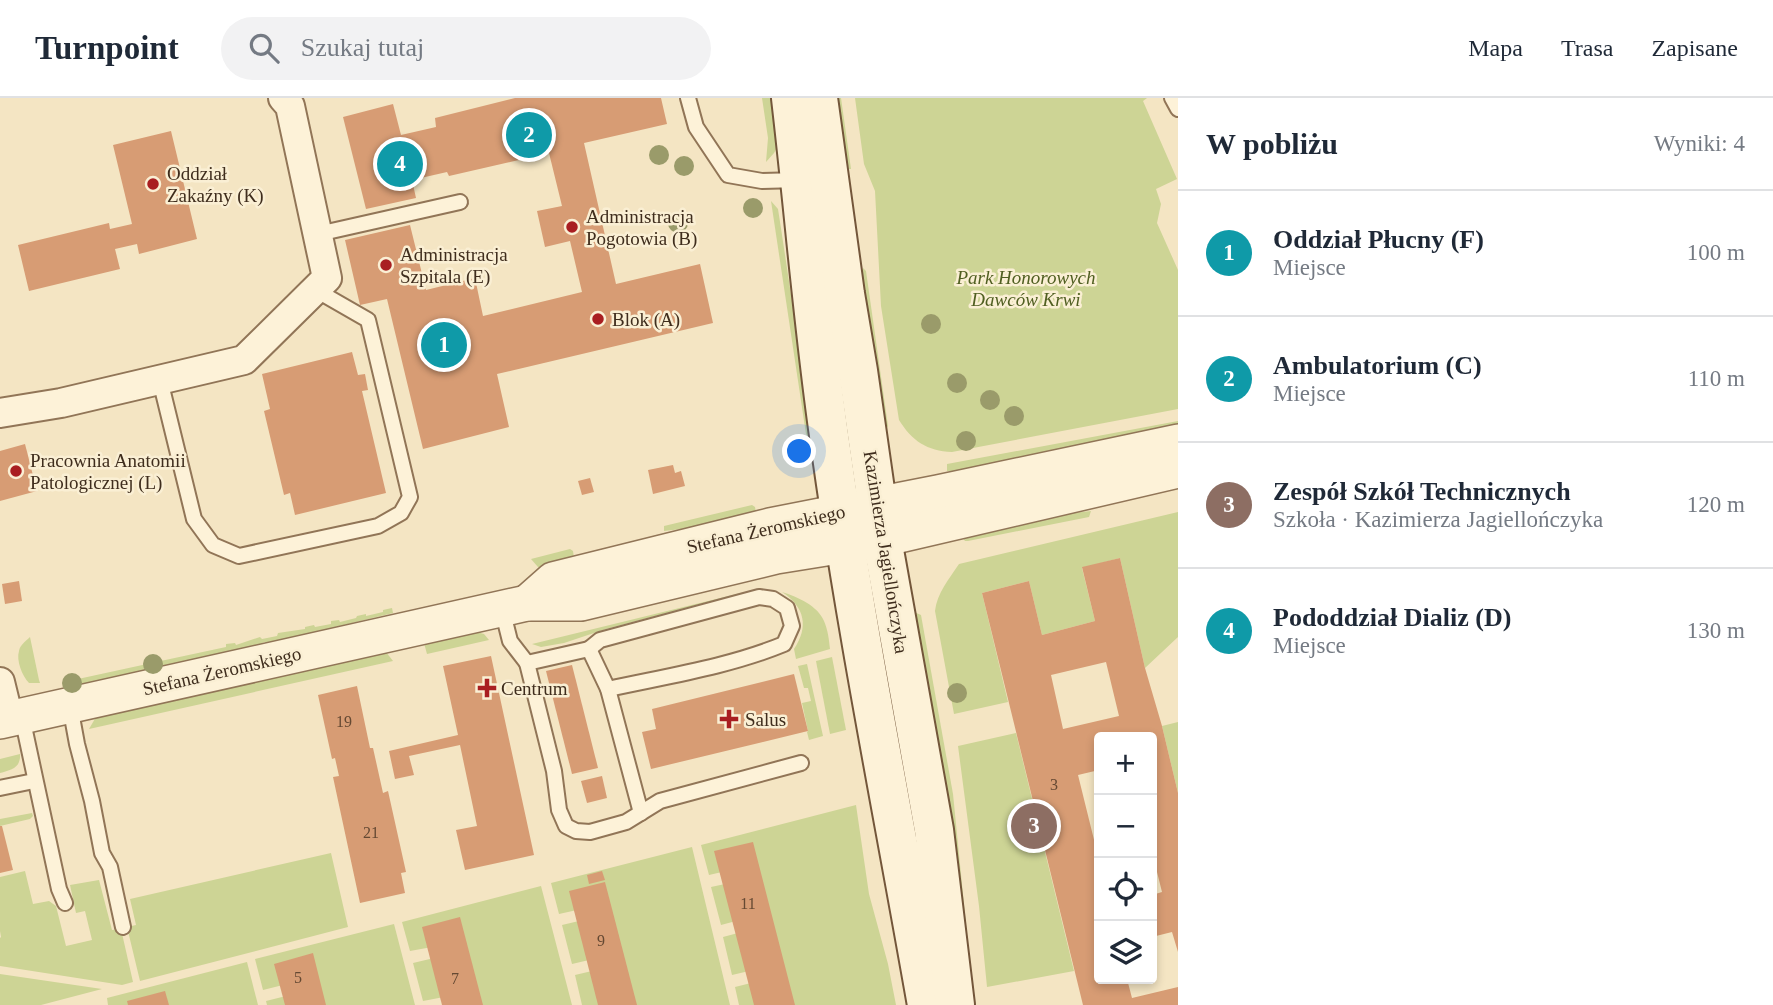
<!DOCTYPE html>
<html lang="pl">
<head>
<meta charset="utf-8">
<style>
  body { margin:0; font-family:Georgia,serif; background:#f2f2f3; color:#1f2937 }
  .controls { position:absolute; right:21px; bottom:21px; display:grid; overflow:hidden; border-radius:7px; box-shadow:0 4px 10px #0003 }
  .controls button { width:63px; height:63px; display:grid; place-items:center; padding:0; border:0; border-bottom:2px solid #e0e1e3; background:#fff; color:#1f2937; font:35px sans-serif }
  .you { position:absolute; left:800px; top:354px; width:24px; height:24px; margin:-18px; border:5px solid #fff; border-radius:50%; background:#1a73e8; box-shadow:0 0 0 10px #1a73e833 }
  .badge { display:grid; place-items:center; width:46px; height:46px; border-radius:50%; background:#a91e21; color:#fff; font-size:23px; font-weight:700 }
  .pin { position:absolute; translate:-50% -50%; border:4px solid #fff; box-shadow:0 2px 7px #0006 }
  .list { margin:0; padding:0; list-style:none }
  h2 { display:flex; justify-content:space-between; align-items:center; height:91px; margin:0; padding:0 28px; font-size:30px }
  h2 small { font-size:23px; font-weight:400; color:#747a83 }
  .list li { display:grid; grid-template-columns:46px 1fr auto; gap:21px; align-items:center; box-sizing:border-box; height:126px; padding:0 28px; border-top:2px solid #e0e1e3 }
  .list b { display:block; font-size:26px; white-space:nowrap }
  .list p { margin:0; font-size:23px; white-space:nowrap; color:#747a83 }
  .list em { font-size:23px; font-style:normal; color:#747a83 }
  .icon { flex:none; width:38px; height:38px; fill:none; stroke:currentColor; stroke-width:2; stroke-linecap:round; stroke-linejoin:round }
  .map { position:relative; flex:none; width:1178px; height:907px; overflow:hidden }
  header { display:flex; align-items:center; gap:42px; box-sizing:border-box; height:98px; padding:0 35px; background:#fff; border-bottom:2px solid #e0e1e3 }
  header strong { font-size:33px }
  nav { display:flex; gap:38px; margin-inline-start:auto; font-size:24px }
  .search { width:490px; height:63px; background:#f2f2f3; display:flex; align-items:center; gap:18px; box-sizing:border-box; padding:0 24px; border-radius:38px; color:#747a83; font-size:26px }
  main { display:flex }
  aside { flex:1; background:#fff }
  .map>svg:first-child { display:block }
  .green { fill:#cdd495 }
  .building { fill:#d79c74; fill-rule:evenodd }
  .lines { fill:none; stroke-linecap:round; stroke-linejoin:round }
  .service-casing { stroke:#917557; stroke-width:18 }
  .minor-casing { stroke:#917557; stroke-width:32 }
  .tertiary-casing { stroke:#917557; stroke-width:38 }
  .secondary-casing { stroke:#73563a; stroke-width:42 }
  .service { stroke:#fdf2d8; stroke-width:14 }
  .minor { stroke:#fdf2d8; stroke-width:28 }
  .tertiary { stroke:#fdf2d8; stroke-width:35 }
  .secondary { stroke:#fdf2d8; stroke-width:38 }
  .tree { fill:#9a9b6a }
  .poi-dot { fill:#a91e21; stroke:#faefd4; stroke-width:2.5 }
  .labels { text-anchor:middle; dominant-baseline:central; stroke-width:5; stroke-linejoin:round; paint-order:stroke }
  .number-label { font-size:16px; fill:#654933 }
  .poi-label { font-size:19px; fill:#3f2d1d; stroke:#faefd4; text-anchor:start }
  .park-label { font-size:19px; font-style:italic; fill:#505f21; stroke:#faefd4 }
  .street-label { font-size:19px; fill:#3f2d1d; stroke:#faefd4 }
</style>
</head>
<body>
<header>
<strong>Turnpoint</strong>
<div class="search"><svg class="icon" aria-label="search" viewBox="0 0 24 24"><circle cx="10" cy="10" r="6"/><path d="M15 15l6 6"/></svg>Szukaj tutaj</div>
<nav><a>Mapa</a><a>Trasa</a><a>Zapisane</a></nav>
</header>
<main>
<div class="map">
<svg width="1178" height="907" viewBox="0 0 1178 907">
  <rect width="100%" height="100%" fill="#f4e5c3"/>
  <g class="green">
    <path d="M762,0h12l5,46 -5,9 -8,9 2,-24z"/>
    <path d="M829,0h12l10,71h-2z"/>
    <path d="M855,0h292l-4,3 34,78 -21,10 5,15 -4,19 21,47v139l-226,43c-25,-1 -40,-11 -53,-32l-18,-114 -6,-115 -11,-27z"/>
    <path d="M771,103l7,8 4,26 29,192v13l-5,-6z"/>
    <path d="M863,170l3,3 22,155 -3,5 -24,-121z"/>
    <path d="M1178,323v7l-208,44 -23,-1v-7z"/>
    <path d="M752,407l3,2 2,10 -15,5 -78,9v-5z"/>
    <path d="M1091,413l-2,6 -121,24h-3l-3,-4 65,-19z"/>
    <path d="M1178,414v125l-33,31 -25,-110 -38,10 13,53 -53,14 -13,-54 -47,12 26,109 -54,12 -19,-103c2,-18 14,-32 24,-47z"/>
    <path d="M570,451l3,2 1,7 -32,11 -4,-2 -7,-8z"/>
    <path d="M749,493l-143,38 -42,14 -23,4 -9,-3z"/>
    <path d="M782,494c16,5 36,14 42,29 4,9 5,19 6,28l-34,10 -2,-10c15,-22 11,-42 -12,-57z"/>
    <path d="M392,510l1,5 -127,31 -1,-2 -3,1v2l-197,44 -1,-9 14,-2v1l69,-15v-2l8,-1 1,1 70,-15v-3l9,-1 1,2 24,-8 2,2 15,-3 1,-3 27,-4v-2l9,-2 1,2 16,-3v-3l8,-1 1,2 16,-4 1,-2 9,-2v2l17,-4v-2z"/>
    <path d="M914,514l7,3 32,179 20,201 -7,1z"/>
    <path d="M477,534l7,2 5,6 -62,14 -3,-11z"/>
    <path d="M30,539l9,43 1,3h-11c-7,-7 -13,-23 -10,-32 1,-6 7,-10 11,-14z"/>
    <path d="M386,554l7,9 -304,68 7,-12z"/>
    <path d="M832,559l14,73 -16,4 -14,-73z"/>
    <path d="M807,566l16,72 -14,4 -2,-8 1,-1 -6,-28 9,-2 -3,-13h-4l-6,-22z"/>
    <path d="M1178,624v71l-16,-67z"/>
    <path d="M1016,635l58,238 -87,16 -8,-81 -21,-160z"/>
    <path d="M20,656c1,14 -9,16 -20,19v-14z"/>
    <path d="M856,707l13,89 19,70 8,41h-157l-4,-18 16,-4 -2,-12 -17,4 -9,-38 15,-4 -2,-12 -15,4 -10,-38 14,-3 -3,-12 -13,3 -8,-30z"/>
    <path d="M32,715l1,3 -3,3 -30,7v-7z"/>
    <path d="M692,749l38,158h-148l-7,-30 17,-4 -3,-11 -17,4 -10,-39 17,-4 -2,-11 -18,4 -8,-31z"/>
    <path d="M331,755l17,74 -208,54 -13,-54 9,-2 -6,-26z"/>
    <path d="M25,773l8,33 16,-3 7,5 10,40 26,-6 -7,-29 -9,2 -6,-28 29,-5 13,50 9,-1 12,53 -11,3 -122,-19v-28l1,-1 -1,-6v-54z"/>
    <path d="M541,788l31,119h-126l-2,-8 -21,4 -10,-38 21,-5 -2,-11 -22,4 -8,-29z"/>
    <path d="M394,826l21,81h-148l-1,-4 20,-5 -3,-11 -20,5 -8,-31z"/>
    <path d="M247,864l11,43h-150l-1,-7z"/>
    <path d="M0,876l102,15 -61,16h-41z"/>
  </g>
  <g class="building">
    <path d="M515,0h146l6,26 -83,19 32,141 84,-20 13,59 -216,51 12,53 -86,22 -36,-150 -27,6 -15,-65 65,-15 16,65 49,-12 8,38 99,-24 -12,-51 -25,6 -8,-36 25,-5 -13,-53 -100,23 -2,-4 -35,8 4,18 -50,11 -23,-92 50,-13 8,31 35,-8 -1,-9z"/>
    <path d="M171,33l26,108 -58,15 -2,-10 -22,5 5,20 -91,22 -11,-46 91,-22 1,6 22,-5 -19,-79z"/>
    <path d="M352,254l6,23 7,-1 3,16 -6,1 24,102 -91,22 -5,-22 -6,2 -20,-84 6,-2 -8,-35z"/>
    <path d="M25,346l12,47 -37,10v-50z"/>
    <path d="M673,367l2,8 6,-2 4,15 -32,8 -5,-24z"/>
    <path d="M590,380l4,14 -12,3 -4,-14z"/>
    <path d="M1120,460l25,110 17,58 16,67v159l-6,-20 -20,5v-42l10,-3 -10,-40v-115h-53v33l-21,5 21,85v119h28l5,19 46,-11v18h-95l-101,-412 47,-12 13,54 53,-14 -13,-54zM1106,564l13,54 -56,13 -12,-54z"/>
    <path d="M19,483l3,20 -17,3 -3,-20z"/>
    <path d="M491,558l43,199 -69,15 -9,-40 21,-4 -17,-81 -51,11 5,19 -19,4 -6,-28 69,-16 -15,-69z"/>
    <path d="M572,567l26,103 -26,6 -26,-103z"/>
    <path d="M794,576l14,57 -157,38 -9,-37 14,-3 -4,-20z"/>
    <path d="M357,588l13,62h3l10,45 5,-2 18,81 -5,1 4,20 -45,10 -27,-126 6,-1 -4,-18 -3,1 -14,-64z"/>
    <path d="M602,678l5,22 -20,5 -6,-22z"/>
    <path d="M0,728h2l11,44 -13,3z"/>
    <path d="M753,744l42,163h-41l-7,-27 -33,-127z"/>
    <path d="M602,773l3,9 -16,4 -2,-9z"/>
    <path d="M605,784l32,123h-39l-29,-114z"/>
    <path d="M460,819l23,88h-41l-20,-78z"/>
    <path d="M313,855l13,52h-41l-11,-41z"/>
    <path d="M165,893l4,14h-41l-1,-4z"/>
  </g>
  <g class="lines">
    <g class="service-casing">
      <g id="service">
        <path d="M688,0l8,29 32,48 34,6 37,-1"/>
        <path d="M1172,0l6,11"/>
        <path d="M318,136l142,-32"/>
        <path d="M160,282l34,139 19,26 26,11 139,-30 23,-13 9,-16 -42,-177 -54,-31"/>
        <path d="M502,511l8,32 17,22 62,-14 19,40 33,124"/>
        <path d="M589,551l11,-9 159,-43 14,2 14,9 5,18 -8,18c-56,23 -117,32 -176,45"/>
        <path d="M527,565l27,108 5,39 7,16 10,5 14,1 36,-10 34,-21 141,-38"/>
        <path d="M70,608l7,38 15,57 10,52 8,14 13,60"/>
        <path d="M22,619l37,172 6,14"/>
        <path d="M0,690l34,-7"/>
      </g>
    </g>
    <g class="minor-casing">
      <g id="minor">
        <path d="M0,315l61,-10 183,-43 83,-82 -37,-172 -7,-8"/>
        <path d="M0,584l9,37"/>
      </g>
    </g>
    <g class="tertiary-casing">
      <g id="tertiary">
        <path d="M527,505l26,-23 217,-54 168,-33 240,-51"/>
        <path d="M0,623l527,-118h54l195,-47 106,-17 296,-69"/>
      </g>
    </g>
    <g class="secondary-casing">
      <g id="secondary">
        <path d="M791,0c14,119 23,239 41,358 26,184 63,366 95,549"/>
        <path d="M818,0l27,196 13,77 24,168 52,291 21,175"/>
      </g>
    </g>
    <use href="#service" class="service"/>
    <use href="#minor" class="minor"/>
    <use href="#tertiary" class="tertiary"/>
    <use href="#secondary" class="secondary"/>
  </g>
  <g class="tree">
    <circle cx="659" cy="57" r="10"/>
    <circle cx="684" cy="68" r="10"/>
    <circle cx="753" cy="110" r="10"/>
    <circle cx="678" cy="125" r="10"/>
    <circle cx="931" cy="226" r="10"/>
    <circle cx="957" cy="285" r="10"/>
    <circle cx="990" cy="302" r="10"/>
    <circle cx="1014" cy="318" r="10"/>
    <circle cx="966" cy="343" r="10"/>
    <circle cx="153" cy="566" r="10"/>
    <circle cx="72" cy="585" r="10"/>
    <circle cx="957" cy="595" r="10"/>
  </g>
  <g class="poi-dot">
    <circle cx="153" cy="86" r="7"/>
    <circle cx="572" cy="129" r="7"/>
    <circle cx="386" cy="167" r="7"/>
    <circle cx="598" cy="221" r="7"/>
    <circle cx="16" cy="373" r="7"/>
    <path d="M483.5 579.5h7v7h7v7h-7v7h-7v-7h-7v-7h7z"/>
    <path d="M725.5 610.5h7v7h7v7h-7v7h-7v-7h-7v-7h7z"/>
  </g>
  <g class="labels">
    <g class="number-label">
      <text x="344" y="623">19</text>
      <text x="1054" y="686">3</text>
      <text x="371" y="734">21</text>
      <text x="748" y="805">11</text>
      <text x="601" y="842">9</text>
      <text x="298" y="879">5</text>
      <text x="455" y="880">7</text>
    </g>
    <g class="poi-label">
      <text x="167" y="75">Oddział<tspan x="167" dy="22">Zakaźny (K)</tspan></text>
      <text x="586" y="118">Administracja<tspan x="586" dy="22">Pogotowia (B)</tspan></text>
      <text x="400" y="156">Administracja<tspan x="400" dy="22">Szpitala (E)</tspan></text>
      <text x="612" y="221">Blok (A)</text>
      <text x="30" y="362">Pracownia Anatomii<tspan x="30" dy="22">Patologicznej (L)</tspan></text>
      <text x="501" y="590">Centrum</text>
      <text x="745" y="621">Salus</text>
    </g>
    <g class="park-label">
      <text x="1026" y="179">Park Honorowych<tspan x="1026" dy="22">Dawców Krwi</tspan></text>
    </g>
    <g class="street-label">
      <text transform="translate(766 431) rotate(-13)">Stefana Żeromskiego</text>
      <text transform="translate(886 454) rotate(81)">Kazimierza Jagiellończyka</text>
      <text transform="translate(222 573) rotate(-13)">Stefana Żeromskiego</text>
    </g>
  </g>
</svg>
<div class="controls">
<button>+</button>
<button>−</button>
<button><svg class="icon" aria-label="locate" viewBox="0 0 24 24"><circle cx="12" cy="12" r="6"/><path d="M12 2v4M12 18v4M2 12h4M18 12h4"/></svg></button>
<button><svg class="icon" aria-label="layers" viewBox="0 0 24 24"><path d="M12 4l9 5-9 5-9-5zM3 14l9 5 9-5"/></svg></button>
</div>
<div class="you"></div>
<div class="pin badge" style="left:444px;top:247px;background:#0f9aa8">1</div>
<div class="pin badge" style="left:529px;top:37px;background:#0f9aa8">2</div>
<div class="pin badge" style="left:1034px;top:728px;background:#8d6e63">3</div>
<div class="pin badge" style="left:400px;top:66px;background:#0f9aa8">4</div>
</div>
<aside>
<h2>W pobliżu<small>Wyniki: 4</small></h2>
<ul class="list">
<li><span class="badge" style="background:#0f9aa8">1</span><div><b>Oddział Płucny (F)</b><p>Miejsce</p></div><em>100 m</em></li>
<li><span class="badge" style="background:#0f9aa8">2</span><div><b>Ambulatorium (C)</b><p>Miejsce</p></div><em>110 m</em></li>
<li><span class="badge" style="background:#8d6e63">3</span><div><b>Zespół Szkół Technicznych</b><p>Szkoła · Kazimierza Jagiellończyka</p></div><em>120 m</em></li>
<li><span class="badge" style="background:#0f9aa8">4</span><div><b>Pododdział Dializ (D)</b><p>Miejsce</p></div><em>130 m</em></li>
</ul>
</aside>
</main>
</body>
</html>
